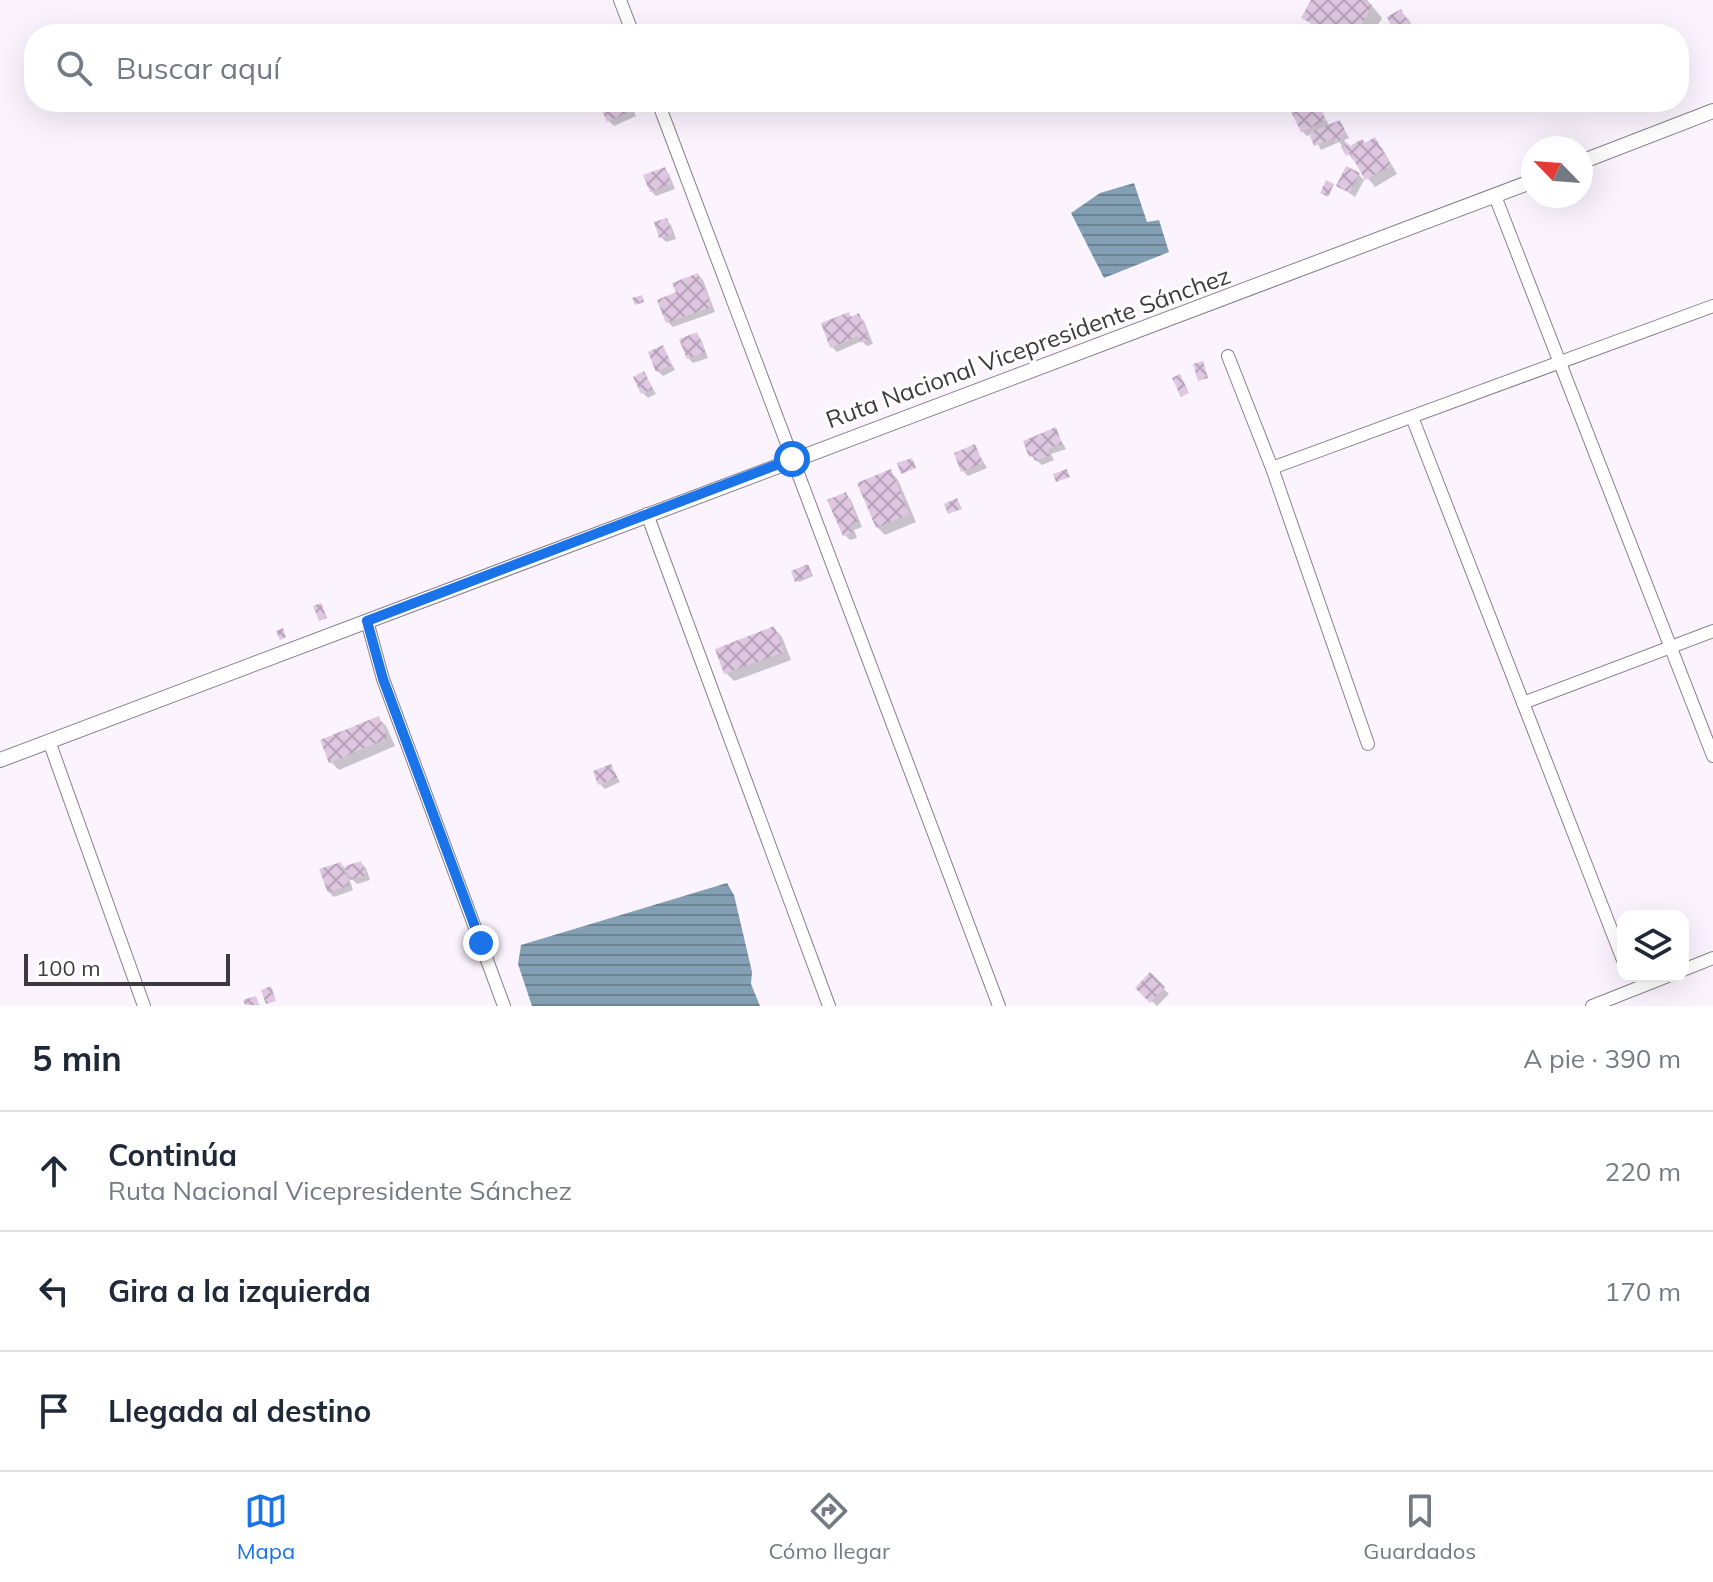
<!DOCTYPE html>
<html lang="es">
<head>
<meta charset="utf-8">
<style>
  body { margin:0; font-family:Mulish,sans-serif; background:#f6f6f7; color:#1f2937 }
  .controls { position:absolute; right:24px; bottom:24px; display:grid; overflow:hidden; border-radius:16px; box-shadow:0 8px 32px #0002 }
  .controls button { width:72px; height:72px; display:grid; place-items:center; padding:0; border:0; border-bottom:2px solid #e0e1e3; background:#fff; color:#1f2937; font:40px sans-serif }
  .compass { position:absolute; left:1521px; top:136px; width:72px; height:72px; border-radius:50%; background:#fff; box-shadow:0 8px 32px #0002; rotate:295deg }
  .scale { position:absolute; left:24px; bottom:20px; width:206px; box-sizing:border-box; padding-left:8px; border:4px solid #3d3a3e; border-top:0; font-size:22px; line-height:28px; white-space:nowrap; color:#3d3a3e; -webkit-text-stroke:6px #fff; paint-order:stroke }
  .stop { position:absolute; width:24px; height:24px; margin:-18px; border:6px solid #1a73e8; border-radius:50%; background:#fff }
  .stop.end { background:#1a73e8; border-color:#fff; box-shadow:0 2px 8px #0008 }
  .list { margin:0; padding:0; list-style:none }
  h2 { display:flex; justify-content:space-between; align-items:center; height:104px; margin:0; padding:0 32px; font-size:34px }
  h2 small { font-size:26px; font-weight:400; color:#747a83 }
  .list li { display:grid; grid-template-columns:52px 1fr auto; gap:24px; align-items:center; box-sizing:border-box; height:120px; padding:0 32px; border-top:2px solid #e0e1e3 }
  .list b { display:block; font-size:30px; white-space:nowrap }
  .list p { margin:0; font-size:26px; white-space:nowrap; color:#747a83 }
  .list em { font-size:26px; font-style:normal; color:#747a83 }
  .icon { flex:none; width:44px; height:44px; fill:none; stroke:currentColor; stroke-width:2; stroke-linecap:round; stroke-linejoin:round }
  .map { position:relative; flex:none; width:1713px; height:1006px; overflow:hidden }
  .search { position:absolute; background:#fff; box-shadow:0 8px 32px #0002; left:24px; right:24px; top:24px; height:88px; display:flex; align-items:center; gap:20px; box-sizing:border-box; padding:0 28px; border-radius:32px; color:#747a83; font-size:30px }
  .sheet { height:464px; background:#fff }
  nav { display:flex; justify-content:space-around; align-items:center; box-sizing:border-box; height:112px; border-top:2px solid #e0e1e3; background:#fff; font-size:22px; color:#747a83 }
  nav a { display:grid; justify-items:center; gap:4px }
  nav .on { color:#1a73e8 }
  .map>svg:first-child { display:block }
  .water { fill:url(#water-rules) }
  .shadow { fill:#0003 }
  .building { fill:url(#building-cross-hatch) }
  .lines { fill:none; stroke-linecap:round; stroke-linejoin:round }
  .minor-casing { stroke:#888089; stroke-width:14 }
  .tertiary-casing { stroke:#888089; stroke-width:16 }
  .minor { stroke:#fff; stroke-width:12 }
  .tertiary { stroke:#fff; stroke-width:14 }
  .route { stroke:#1a73e8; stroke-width:10 }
  .labels { text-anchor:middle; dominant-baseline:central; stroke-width:6; stroke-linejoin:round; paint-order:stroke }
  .street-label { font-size:24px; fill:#3d3a3e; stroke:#fff }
</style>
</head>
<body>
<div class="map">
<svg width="1713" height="1006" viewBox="0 0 1713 1006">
  <defs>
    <pattern id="water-rules" width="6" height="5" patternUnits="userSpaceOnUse" patternTransform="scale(2)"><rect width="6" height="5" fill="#829fb4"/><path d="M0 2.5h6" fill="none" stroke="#6c8394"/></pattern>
    <pattern id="building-cross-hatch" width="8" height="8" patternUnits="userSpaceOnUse" patternTransform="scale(2)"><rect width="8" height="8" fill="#dfc7e2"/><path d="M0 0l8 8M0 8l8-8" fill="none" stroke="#b6a3b9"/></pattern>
  </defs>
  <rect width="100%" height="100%" fill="#fbf3fd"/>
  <g class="water">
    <path d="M1134,183l13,39 12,-2 10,32 -65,26 -33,-65 29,-20z"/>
    <path d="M727,883l7,12 18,77 -1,12 9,22h-228l-14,-42 3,-19z"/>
  </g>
  <g class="shadow">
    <path d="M1313,0h54l15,18 -9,16h-47l-11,-6 -11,-11z"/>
    <path d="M1401,12l8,8 7,14h-18z"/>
    <path d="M625,102l7,4 4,10 -22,10 -5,-5z"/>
    <path d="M1304,106l6,7 9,-4 11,17 10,-4 9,16 -5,2 6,8 24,-8 8,8 15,26 -22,13 -36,-45 -18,8 -9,-16 -5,2 -5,-5z"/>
    <path d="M664,169l5,5 6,15 -19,7 -5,-5z"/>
    <path d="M1359,175l5,5 -9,17 -17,-12z"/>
    <path d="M666,220l5,5 5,14 -10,3 -5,-5z"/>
    <path d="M698,275l5,5 12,32 -42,15 -5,-5 10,-28z"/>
    <path d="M849,315l3,3 7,-2 5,5 9,23 -6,2 -5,-5 -25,11 -5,-5 -9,-23z"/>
    <path d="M696,334l5,5 7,19 -15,5 -5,-5z"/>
    <path d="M663,348l12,22 -12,6 -5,-5z"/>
    <path d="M644,374l12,20 -8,4 -5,-5z"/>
    <path d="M1055,430l11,19 -15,5 3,6 -12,5 -11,-9z"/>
    <path d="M974,446l13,22 -19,8 -5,-5z"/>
    <path d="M890,471l8,9 18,42 -31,13 -8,-8z"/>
    <path d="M846,494l5,6 11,27 -8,3 3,8 -7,2 -5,-5z"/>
    <path d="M809,568l4,8 -14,6 -2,-2z"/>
    <path d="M774,628l8,9 9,23 -57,21 -8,-8 -9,-23z"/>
    <path d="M378,718l8,8 9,20 -56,24 -8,-8z"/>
    <path d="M611,766l9,16 -15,7 -5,-5z"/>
    <path d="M361,863l5,5 4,12 -13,4 -9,-9 5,15 -19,7 -5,-5 12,-28 4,4z"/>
    <path d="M1150,975l19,19 -12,12 -20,-18z"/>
  </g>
  <g class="building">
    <path d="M1311,0h51l10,5 -15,29h-25l-31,-16z"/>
    <path d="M1401,9l13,25h-19l-8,-17z"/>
    <path d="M620,102h9l3,9 -25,11 -5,-12z"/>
    <path d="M1304,104l4,8 12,-6 6,14 -25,12 -11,-22z"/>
    <path d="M1340,120l6,13 -6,2 2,4 -7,3 -1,-4 -20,8 -5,-13z"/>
    <path d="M1375,137l16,29 -26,14 -15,-27 -4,3 -5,-9 7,-4 2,3 12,-7 3,4z"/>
    <path d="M1346,166l14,7 -11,20 -13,-7z"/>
    <path d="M665,167l6,17 -21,8 -7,-17z"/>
    <path d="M1326,180l8,4 -6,13 -8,-4z"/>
    <path d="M667,218l5,16 -13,4 -5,-16z"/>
    <path d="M698,273l13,34 -45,16 -9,-23 19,-8 -4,-9z"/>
    <path d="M642,295l2,7 -9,3 -3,-7z"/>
    <path d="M849,312l2,5 8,-4 10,26 -8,4 -3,-7 -28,12 -9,-25z"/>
    <path d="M697,332l8,20 -18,7 -8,-20z"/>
    <path d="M663,345l9,20 -16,7 -8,-20z"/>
    <path d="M1203,361l5,17 -10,3 -5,-17z"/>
    <path d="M644,371l9,18 -12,5 -8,-17z"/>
    <path d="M1180,374l9,19 -8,4 -9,-19z"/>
    <path d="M1056,427l6,17 -14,5 2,6 -15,6 -2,-6 -4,2 -6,-16z"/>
    <path d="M975,444l8,19 -22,9 -7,-19z"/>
    <path d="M912,458l4,10 -15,6 -4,-11z"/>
    <path d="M891,469l18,45 -33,14 -19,-45z"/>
    <path d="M1067,469l3,8 -14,5 -3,-8z"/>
    <path d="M846,492l12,30 -8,3 3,8 -10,3 -16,-36z"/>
    <path d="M957,498l5,11 -14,5 -4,-10z"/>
    <path d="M808,564l4,10 -17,8 -4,-11z"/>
    <path d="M321,603l6,15 -8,3 -6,-15z"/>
    <path d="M774,626l10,26 -60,22 -9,-25z"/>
    <path d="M283,628l3,9 -6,3 -4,-9z"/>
    <path d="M379,716l9,22 -59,25 -9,-23z"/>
    <path d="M611,764l6,13 -19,8 -5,-14z"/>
    <path d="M361,861l5,14 -16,5 -5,-14z"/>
    <path d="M341,862l8,23 -21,8 -9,-24z"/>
    <path d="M1150,972l15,15 -15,16 -15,-15z"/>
    <path d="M271,986l5,15 -10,3 -5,-14z"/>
    <path d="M256,996l3,9h-14l-2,-5z"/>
  </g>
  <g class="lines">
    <g class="minor-casing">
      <g id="minor">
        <path d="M620,0l13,34"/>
        <path d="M658,102l341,904"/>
        <path d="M1495,196l218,560"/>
        <path d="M1228,356l44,112 96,276"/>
        <path d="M1412,417l211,543"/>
        <path d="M1272,468l441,-162"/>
        <path d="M647,514l182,492"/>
        <path d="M367,621l16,58 121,327"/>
        <path d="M1523,703l190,-72"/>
        <path d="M49,741l95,265"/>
        <path d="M1683,970l30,-12"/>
        <path d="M1592,1006l76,-30"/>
      </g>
    </g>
    <g class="tertiary-casing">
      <g id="tertiary">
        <path d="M1581,162l132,-51"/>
        <path d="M0,760l1533,-579"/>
      </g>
    </g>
    <use href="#minor" class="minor"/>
    <use href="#tertiary" class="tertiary"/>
  </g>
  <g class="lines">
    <path class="route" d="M481,943l-98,-264 -16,-58 425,-162"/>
  </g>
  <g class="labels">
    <g class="street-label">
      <text transform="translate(1028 347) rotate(-20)">Ruta Nacional Vicepresidente Sánchez</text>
    </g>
  </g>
</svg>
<div class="controls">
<button><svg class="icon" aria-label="layers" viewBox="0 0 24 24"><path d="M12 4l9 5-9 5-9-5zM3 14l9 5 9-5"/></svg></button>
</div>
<svg class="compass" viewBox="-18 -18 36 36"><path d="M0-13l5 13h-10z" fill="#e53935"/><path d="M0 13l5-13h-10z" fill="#747a83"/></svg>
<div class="scale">100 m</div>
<div class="stop" style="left:792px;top:459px"></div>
<div class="stop end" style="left:481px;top:943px"></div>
<div class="search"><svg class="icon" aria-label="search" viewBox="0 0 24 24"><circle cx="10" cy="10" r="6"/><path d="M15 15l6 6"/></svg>Buscar aquí</div>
</div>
<section class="sheet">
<h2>5 min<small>A pie · 390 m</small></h2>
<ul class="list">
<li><svg class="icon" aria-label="ahead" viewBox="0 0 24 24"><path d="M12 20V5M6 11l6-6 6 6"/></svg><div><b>Continúa</b><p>Ruta Nacional Vicepresidente Sánchez</p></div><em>220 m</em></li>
<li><svg class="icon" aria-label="left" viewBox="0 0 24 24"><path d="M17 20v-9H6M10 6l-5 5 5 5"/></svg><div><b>Gira a la izquierda</b></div><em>170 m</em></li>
<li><svg class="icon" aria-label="arrive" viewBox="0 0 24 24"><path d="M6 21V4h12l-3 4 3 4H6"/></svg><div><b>Llegada al destino</b></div></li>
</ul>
</section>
<nav>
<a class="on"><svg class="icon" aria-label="map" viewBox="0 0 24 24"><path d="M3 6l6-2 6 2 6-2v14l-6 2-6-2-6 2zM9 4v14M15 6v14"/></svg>Mapa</a>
<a><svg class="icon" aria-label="directions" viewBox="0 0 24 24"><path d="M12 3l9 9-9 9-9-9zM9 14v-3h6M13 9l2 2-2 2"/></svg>Cómo llegar</a>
<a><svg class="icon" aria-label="saved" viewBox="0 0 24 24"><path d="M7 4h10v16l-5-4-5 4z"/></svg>Guardados</a>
</nav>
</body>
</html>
